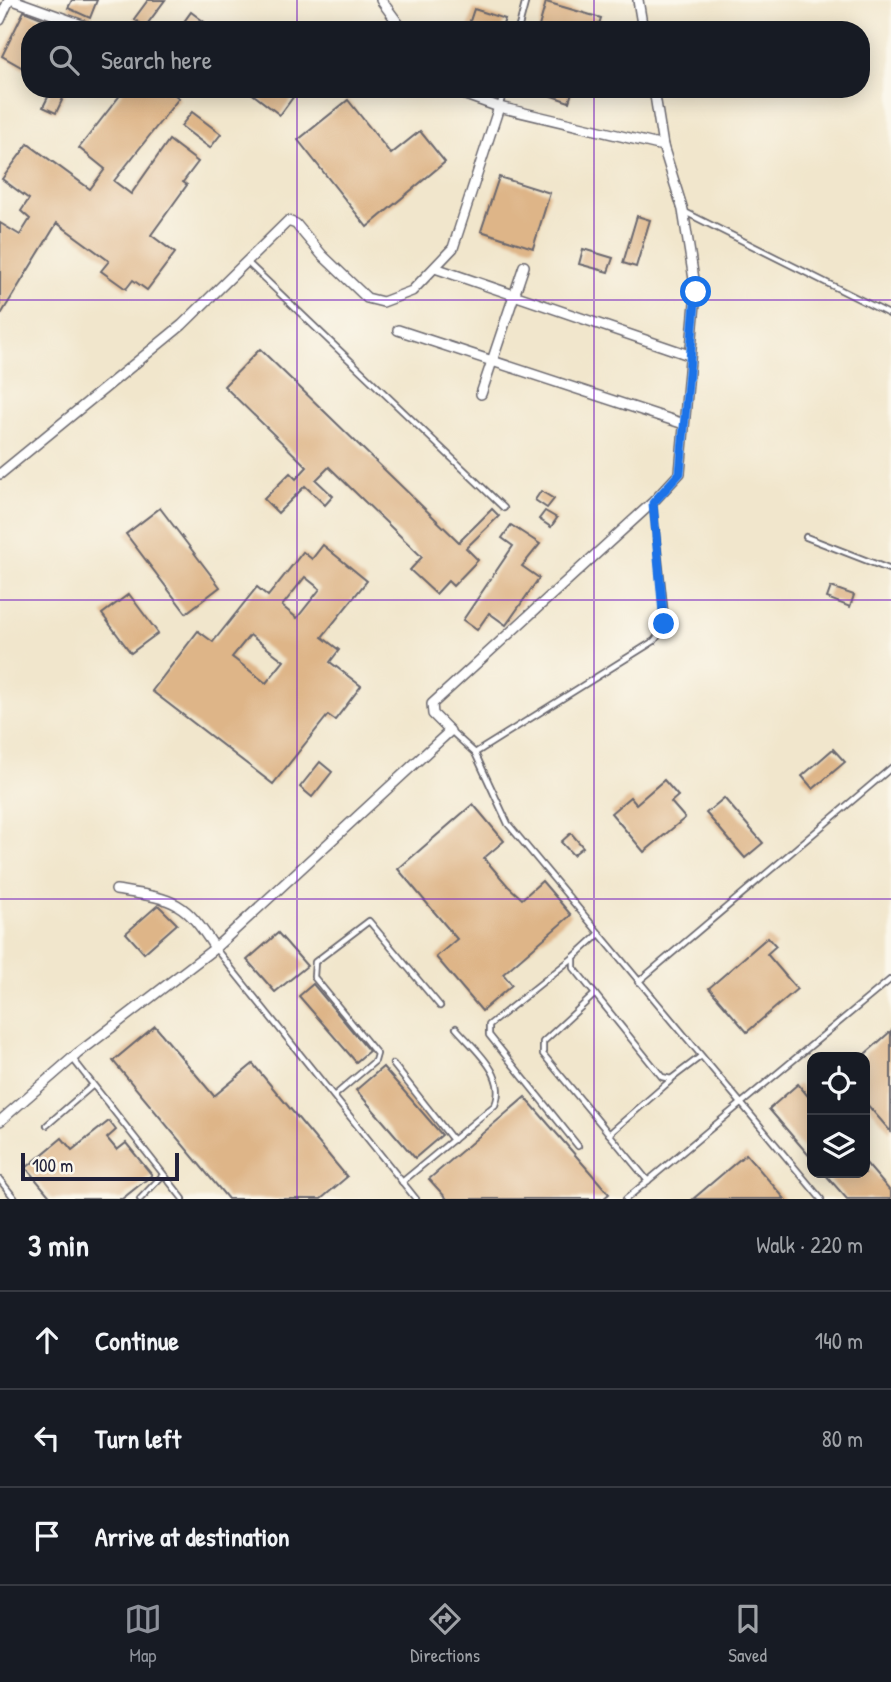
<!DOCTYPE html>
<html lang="en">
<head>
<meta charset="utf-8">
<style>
  body { margin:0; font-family:"Patrick Hand",sans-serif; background:#20242c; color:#f1f3f6 }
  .controls { position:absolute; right:21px; bottom:21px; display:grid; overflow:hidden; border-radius:14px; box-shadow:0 4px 18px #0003 }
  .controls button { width:63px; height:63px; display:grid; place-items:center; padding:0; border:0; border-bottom:2px solid #363941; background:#171b24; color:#f1f3f6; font:35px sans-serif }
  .scale { position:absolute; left:21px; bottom:18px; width:158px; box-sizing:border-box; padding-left:7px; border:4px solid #22223b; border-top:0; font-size:19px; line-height:24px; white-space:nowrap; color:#22223b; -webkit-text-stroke:5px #fbf7ec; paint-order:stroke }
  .stop { position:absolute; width:21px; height:21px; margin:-16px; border:5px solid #1a73e8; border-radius:50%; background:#fff }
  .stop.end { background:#1a73e8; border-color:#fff; box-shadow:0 2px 7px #0008 }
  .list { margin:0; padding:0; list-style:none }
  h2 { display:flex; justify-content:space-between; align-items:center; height:91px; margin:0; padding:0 28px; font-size:30px }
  h2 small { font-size:23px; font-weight:400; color:#9ea1a6 }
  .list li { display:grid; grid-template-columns:46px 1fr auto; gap:21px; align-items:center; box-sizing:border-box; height:98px; padding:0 28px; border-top:2px solid #363941 }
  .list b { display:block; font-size:26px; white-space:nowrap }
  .list em { font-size:23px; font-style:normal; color:#9ea1a6 }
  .icon { flex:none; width:38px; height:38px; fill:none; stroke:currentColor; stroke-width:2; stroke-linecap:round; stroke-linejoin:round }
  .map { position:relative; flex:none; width:891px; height:1199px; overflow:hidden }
  .search { position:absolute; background:#171b24; box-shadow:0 4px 18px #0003; left:21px; right:21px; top:21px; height:77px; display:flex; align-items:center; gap:18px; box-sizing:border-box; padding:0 24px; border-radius:28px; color:#9ea1a6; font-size:26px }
  .sheet { height:385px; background:#171b24 }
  nav { display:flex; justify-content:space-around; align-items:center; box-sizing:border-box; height:98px; border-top:2px solid #363941; background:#171b24; font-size:19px; color:#9ea1a6 }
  nav a { display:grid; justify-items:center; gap:4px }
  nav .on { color:#8c9099 }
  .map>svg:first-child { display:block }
  .building { fill:#deb588; fill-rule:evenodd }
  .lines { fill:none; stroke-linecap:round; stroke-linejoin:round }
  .service-casing { stroke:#6a676e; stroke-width:8 }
  .minor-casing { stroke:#6a676e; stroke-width:12 }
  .service { stroke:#fff; stroke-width:4.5 }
  .minor { stroke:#fff; stroke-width:9 }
  .route { stroke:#1a73e8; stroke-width:9 }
  .grid { fill:none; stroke:#7b2cbf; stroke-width:2; stroke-opacity:0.55 }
</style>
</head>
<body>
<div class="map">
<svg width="891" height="1199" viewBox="0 0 891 1199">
  <rect width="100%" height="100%" fill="#fbf7ec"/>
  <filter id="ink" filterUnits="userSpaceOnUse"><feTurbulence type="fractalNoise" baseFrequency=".0143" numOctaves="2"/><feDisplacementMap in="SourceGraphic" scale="14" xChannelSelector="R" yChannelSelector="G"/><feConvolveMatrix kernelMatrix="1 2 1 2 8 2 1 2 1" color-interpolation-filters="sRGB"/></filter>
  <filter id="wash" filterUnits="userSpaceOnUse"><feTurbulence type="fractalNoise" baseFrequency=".00686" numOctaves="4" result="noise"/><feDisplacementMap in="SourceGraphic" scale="28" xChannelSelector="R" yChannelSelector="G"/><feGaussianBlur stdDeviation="1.57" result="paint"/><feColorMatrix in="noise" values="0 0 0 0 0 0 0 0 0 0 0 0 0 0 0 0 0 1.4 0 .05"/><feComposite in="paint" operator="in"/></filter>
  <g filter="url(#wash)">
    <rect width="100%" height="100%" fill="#f1e6cc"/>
    <g id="blocks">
      <g class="building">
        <path d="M72,0h25l-7,18 -22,-10z"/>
        <path d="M148,0h17l-20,27 -11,-8z"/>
        <path d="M546,2l55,16 -4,12h-59z"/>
        <path d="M474,9l31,10 -4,11h-34z"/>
        <path d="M24,11l47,19h-41v42l-28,-16z"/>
        <path d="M191,12l24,18h-37z"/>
        <path d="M52,89l14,3 -10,21 -13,-6z"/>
        <path d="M125,89h42l12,9 -65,83 17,13 38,-54 29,22 -15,20 4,3 -36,50 24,18 -28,37 -14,-10 -7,9 -25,-18 8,-10 -52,-38 -57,93v-93l20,12 10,-16 -9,-8 8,-12 -27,-20 26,-35 62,45 15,-20 -26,-21z"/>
        <path d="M246,89h53l-19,26z"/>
        <path d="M532,89h41l-4,13z"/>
        <path d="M348,100l43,54 29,-23 25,31 -78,65 -69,-87z"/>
        <path d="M192,112l29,22 -11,14 -29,-22z"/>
        <path d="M499,177l51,16 -17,55 -52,-17z"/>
        <path d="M637,216l13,4 -14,47 -13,-4z"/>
        <path d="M583,249l30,9 -5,14 -29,-8z"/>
        <path d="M260,349l199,193 33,-33 7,7 -33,32 12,12 -25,26 -5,-5 -12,13 -26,-24 12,-13 -93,-90 -13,13 17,16 -8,9 -20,-19 -27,27 -14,-14 26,-26 6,6 11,-12 -83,-81z"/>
        <path d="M541,491l13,8 -7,9 -12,-8z"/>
        <path d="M160,508l60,79 -34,26 -60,-79z"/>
        <path d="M545,511l12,7 -6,9 -12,-8z"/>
        <path d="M511,525l29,19 -18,22 17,12 -33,47 -17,-12 -12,17 -14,-10 50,-74 -11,-8z"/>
        <path d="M323,545l44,36 -45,56 17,13 -9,12 31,24 -26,34 -7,-5 -55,69 -121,-93 46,-60 15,11 44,-55 11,9 35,-44 9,7zM305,577l15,12 -23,29 -15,-12zM250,635l34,26 -18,22 -34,-26z"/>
        <path d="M831,587l23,8 -4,12 -23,-9z"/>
        <path d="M129,594l29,39 -27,20 -29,-39z"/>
        <path d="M833,749l12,13 -32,27 -11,-13z"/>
        <path d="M320,762l12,10 -20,25 -12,-10z"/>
        <path d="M664,780l14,16 -7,6 14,16 -41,34 -33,-39 19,-16 6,7z"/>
        <path d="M724,798l39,45 -18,15 -39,-45z"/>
        <path d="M473,804l31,37 -20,17 24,28 14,13 20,-18 29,34 -68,59 9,11 -30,26 -46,-54 21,-18 -59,-70z"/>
        <path d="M571,833l12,14 -10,8 -12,-13z"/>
        <path d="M158,905l19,19 -33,29 -18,-20z"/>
        <path d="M278,933l29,33 -32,26 -28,-32z"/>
        <path d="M768,937l8,9 -9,8 30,35 -50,43 -38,-44z"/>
        <path d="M313,984l56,67 -13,11 -57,-66z"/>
        <path d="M155,1026l59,70 39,-32 94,113 -26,22h-93l-115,-138z"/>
        <path d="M891,1031v101l-26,-30v-48z"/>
        <path d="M383,1067l59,68 -27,23 -59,-68z"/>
        <path d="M798,1084l14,17v58l-43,-50z"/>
        <path d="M525,1097l84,97 -6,5h-156l-18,-20z"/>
        <path d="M109,1121l7,9 -9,8 10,12 9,-7 26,32 -30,24h-70l-26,-31 36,-30 10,12z"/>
        <path d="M746,1154l39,45h-92z"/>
        <path d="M865,1162l26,30v7h-44l-23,-26h41z"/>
      </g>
    </g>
  </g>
  <g filter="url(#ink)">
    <use href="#blocks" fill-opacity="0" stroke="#6a676e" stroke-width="2"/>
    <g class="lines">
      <g class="service-casing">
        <g id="service">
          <path d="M518,30l8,-30"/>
          <path d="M500,105l4,-16"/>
          <path d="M683,211l208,104"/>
          <path d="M247,262l257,246"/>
          <path d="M806,537l85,33"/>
          <path d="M451,731l24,22 33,71 313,375"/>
          <path d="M475,753l179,-112 7,-9 4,-17 -12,-111"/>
          <path d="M599,934l-25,23v11l88,109 9,2 29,-22"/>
          <path d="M215,948l201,251"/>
          <path d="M574,957l-85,68v10l89,111"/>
          <path d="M638,982l253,-214"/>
          <path d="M595,994l-52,48v12l105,127"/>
          <path d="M73,1059l110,140"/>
          <path d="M393,1064l60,76"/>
          <path d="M334,1096l41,-35 2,-7 -63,-77 1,-15 54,-41 71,85"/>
          <path d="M47,1125l46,-40"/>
          <path d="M609,1134l62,-54"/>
          <path d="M0,1180l15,19"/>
          <path d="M402,1182l93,-77c13,-30 -21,-56 -39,-77"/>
          <path d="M140,1199l23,-24"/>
          <path d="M626,1199l265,-220"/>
        </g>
      </g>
      <g class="minor-casing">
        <g id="minor">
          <path d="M13,0l83,30"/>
          <path d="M381,0l22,30"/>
          <path d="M638,0l5,30"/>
          <path d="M0,20l9,-20"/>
          <path d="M449,89l50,18 164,39"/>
          <path d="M435,268l254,87"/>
          <path d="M398,330l286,94"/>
          <path d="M481,394l43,-128"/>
          <path d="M0,474l182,-149 106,-104 8,3 26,31 45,43 16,4 29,-11 41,-43 46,-141"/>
          <path d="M116,890c56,9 67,8 99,58"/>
          <path d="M0,1121l77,-67 138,-106 235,-217 -17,-17 -1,-10 220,-201 28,-30 16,-181 -13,-82 -20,-64 -9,-57"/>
        </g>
      </g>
      <use href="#service" class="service"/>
      <use href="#minor" class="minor"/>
    </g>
  </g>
  <g class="lines" filter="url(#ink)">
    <path class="route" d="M664,624l-11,-121 27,-30 16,-181"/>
  </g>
  <path class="grid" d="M297,0v30M594,0v30M297,89v1110M594,89v1110M0,300h891M0,600h891M0,899h891"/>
</svg>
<div class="controls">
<button><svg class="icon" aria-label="locate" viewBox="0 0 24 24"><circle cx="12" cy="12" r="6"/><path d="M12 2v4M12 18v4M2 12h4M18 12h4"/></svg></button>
<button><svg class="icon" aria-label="layers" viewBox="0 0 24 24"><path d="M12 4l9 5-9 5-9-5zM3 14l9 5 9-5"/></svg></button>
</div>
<div class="scale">100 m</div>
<div class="stop" style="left:696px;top:292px"></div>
<div class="stop end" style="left:664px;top:624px"></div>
<div class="search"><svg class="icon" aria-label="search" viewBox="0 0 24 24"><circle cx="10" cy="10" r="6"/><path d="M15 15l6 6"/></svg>Search here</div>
</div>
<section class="sheet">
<h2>3 min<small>Walk · 220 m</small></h2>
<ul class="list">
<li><svg class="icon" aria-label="ahead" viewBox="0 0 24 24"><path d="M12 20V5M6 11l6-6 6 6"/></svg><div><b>Continue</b></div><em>140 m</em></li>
<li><svg class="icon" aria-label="left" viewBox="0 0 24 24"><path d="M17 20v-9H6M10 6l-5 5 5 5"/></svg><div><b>Turn left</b></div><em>80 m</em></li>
<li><svg class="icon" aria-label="arrive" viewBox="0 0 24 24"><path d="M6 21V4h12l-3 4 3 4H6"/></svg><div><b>Arrive at destination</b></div></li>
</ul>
</section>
<nav>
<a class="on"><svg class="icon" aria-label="map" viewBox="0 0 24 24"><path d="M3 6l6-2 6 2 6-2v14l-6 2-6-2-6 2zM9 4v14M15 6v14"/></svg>Map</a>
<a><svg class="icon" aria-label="directions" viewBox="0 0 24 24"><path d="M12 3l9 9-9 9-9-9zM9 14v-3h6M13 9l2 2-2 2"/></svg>Directions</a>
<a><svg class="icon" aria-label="saved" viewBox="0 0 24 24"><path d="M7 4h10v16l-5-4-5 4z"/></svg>Saved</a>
</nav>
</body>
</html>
